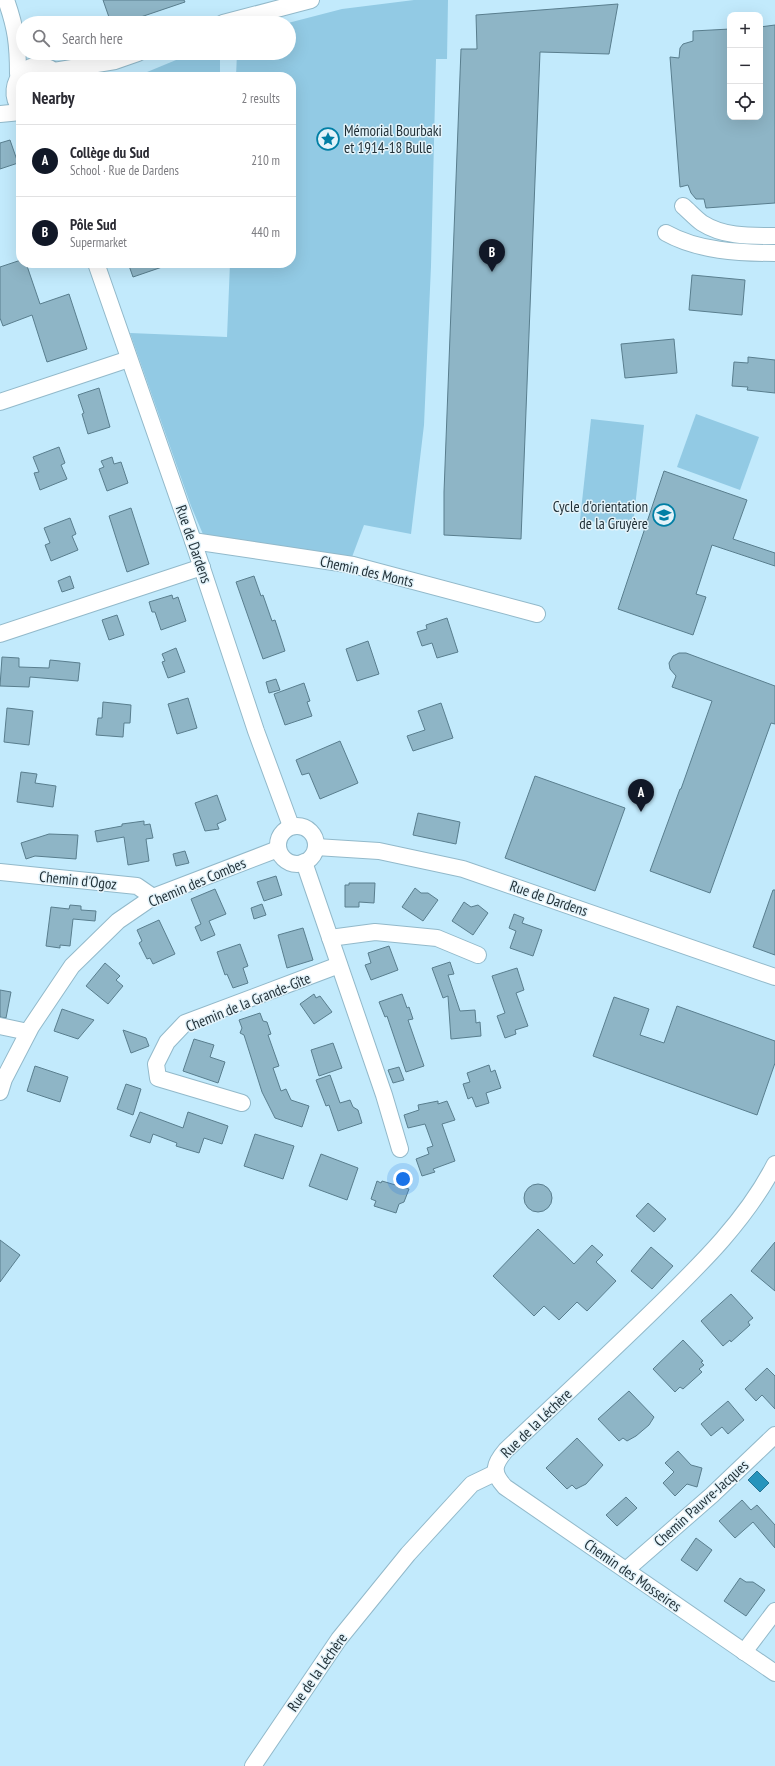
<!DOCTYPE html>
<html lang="en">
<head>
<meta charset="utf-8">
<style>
  body { margin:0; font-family:"PT Sans Narrow",sans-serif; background:#f2f2f3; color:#2b2b33 }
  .controls { position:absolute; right:12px; top:12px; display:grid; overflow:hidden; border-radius:8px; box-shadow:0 4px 16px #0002 }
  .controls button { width:36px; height:36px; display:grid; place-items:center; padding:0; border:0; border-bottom:1px solid #e1e1e2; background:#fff; color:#2b2b33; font:20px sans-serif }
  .you { position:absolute; left:403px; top:1179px; width:14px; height:14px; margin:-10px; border:3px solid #fff; border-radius:50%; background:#1a73e8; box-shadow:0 0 0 6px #1a73e833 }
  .badge { display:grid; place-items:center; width:26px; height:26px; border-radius:50%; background:#111827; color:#fff; font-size:13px; font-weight:700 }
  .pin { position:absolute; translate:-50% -33px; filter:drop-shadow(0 1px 2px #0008) }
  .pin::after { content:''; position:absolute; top:21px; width:14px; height:12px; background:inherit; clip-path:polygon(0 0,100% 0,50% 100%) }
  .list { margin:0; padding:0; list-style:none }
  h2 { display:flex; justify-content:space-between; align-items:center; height:52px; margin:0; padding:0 16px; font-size:17px }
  h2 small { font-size:13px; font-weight:400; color:#7c7c81 }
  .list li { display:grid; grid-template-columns:26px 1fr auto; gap:12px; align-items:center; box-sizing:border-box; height:72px; padding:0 16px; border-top:1px solid #e1e1e2 }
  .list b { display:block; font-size:15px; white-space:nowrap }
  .list p { margin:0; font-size:13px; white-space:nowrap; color:#7c7c81 }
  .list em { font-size:13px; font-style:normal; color:#7c7c81 }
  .icon { flex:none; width:22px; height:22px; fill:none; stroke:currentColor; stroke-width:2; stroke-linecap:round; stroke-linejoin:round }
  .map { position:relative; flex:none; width:775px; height:1766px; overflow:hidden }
  .search { position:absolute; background:#fff; box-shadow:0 4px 16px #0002; left:16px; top:16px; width:280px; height:44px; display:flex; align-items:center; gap:10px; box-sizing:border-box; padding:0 14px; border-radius:22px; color:#7c7c81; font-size:15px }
  .panel { position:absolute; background:#fff; box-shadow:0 4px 16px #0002; left:16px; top:72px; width:280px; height:196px; border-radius:16px }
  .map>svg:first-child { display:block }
  .green { fill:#92cae4 }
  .water { fill:#2694bc; stroke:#247594 }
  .building { fill:#8eb5c6; stroke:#597e8e }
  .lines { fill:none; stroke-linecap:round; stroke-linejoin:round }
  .minor-casing { stroke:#92b9ca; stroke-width:18 }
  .minor { stroke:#fff; stroke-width:16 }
  .labels { text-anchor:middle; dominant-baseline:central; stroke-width:3; stroke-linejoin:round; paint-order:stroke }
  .poi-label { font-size:15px; fill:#1f2e35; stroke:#e3f3fa; text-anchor:start }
  .street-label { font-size:15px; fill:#1f2e35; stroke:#e3f3fa }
</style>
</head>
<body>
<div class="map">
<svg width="775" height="1766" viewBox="0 0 775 1766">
  <rect width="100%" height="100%" fill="#c2eafc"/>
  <g class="green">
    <path d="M414,0h34l-1,59h-11l-5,207 -7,159 -13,109 -47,-9 -12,32 -147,-18 -14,-33 -61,-173 97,4 3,-74h61v-186h-55l1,-24h52l-1,-30 54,-14z"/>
    <path d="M193,53h27v24h-85z"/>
    <path d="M696,414l63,23 -19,53 -63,-23z"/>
    <path d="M591,419l53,6 -11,101 -53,-6z"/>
  </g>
  <path class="water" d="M757,1471l12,12 -9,9 -12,-12z"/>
  <g class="building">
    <path d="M103,0h81l1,2 -62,21h-12z"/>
    <path d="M618,4l-9,50 -69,-2 -19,487 -77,-4v-43l17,-443h16l-1,-34z"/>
    <path d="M775,25v178l-69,5 -2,-9h-8l-5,-6 -3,-8 -8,2 -10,-130 9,1 1,-10 3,-4 10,-3v-10l37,-2v88h30v-90z"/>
    <path d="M10,140l8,23 -18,6v-26z"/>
    <path d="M21,260v3h5l14,41 29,-10 18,55 -40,13 -15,-47 -29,11 -3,-8v-51z"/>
    <path d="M128,263h40v2l-35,12z"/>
    <path d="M692,275l53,5 -3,35 -53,-5z"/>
    <path d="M674,339l3,34 -52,5 -4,-34z"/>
    <path d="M748,357l27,3v33l-28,-3 1,-3 -16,-1 2,-24 14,1z"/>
    <path d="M99,388l11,39 -22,7 -6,-20 2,-1 -6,-18z"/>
    <path d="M59,447l6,16 -4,2 6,14 -27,11 -6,-17 5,-1 -6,-15z"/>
    <path d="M112,457l2,7 7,-2 7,21 -21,8 -8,-22 5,-2 -3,-6z"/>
    <path d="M664,471l83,29 -14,39 42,14v13l-63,-21 -16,49 10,3 -13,38 -75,-26z"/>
    <path d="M131,508l18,56 -22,8 -18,-56z"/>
    <path d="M70,518l6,16 -4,2 6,14 -27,11 -6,-16 5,-2 -6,-15z"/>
    <path d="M70,576l4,12 -12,4 -4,-11z"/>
    <path d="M254,576l7,20 2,-1 9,26 3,-1 10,31 -22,8 -27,-77z"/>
    <path d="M172,595l1,4 5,-2 8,24 -25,9 -6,-18h-3l-3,-10z"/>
    <path d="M117,615l7,20 -15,5 -7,-20z"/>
    <path d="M447,618l11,34 -21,6 -5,-15 -10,3 -5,-14 10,-3 -1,-4z"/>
    <path d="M368,641l11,33 -22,7 -11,-32z"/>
    <path d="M176,648l9,24 -17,6 -6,-16 3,-1 -3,-7z"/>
    <path d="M679,653h7l89,33v38l-4,-1 -61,170 -60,-22 30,-82h1l31,-88 -40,-14 4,-11 -6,-7 -1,-6 4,-7z"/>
    <path d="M2,657l17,1v9l30,1 1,-8 30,3 -2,18 -48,-4 -1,10 -29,-1z"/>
    <path d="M276,679l4,11 -11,3 -3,-11z"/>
    <path d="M304,683l6,18 -3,1 5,14 -27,9 -11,-31z"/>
    <path d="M188,698l9,30 -20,6 -9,-30z"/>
    <path d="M103,702l28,3 -1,18h-6l-1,14 -27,-2 2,-17h4z"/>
    <path d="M441,703l12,35 -40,13 -6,-15 18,-6 -7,-19z"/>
    <path d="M7,708l26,3 -4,34 -25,-3z"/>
    <path d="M340,741l18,42 -38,16 -11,-26 -7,2 -6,-15z"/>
    <path d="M21,772l16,2 -2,9 21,3 -3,21 -36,-5z"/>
    <path d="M535,776l90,32 -30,83 -90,-33z"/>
    <path d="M217,795l9,25 -9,4 2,5 -14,2 -10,-28z"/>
    <path d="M418,813l42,9 -4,22 -43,-9z"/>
    <path d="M144,821v4l6,-1 3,14 -7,1 3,22 -21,4 -4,-28 -27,5 -2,-11 27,-5v-2z"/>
    <path d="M49,834l29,1 -2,24 -41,-3 -9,3 -5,-16z"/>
    <path d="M185,851l4,12 -13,3 -3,-12z"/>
    <path d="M276,876l6,19 -18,6 -7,-19z"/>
    <path d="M349,883h26l-1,20 -15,-1v5h-14v-22h4z"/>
    <path d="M415,888l6,5h7l10,7 -15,21 -21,-14z"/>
    <path d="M215,889l11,25 -17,7 6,14 -14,6 -6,-14 6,-3 -10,-25z"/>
    <path d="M773,890h2v65l-22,-8z"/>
    <path d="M464,902l7,5 7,-2 10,8 -15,22 -21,-14z"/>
    <path d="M262,904l4,11 -12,4 -3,-11z"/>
    <path d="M70,905l11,1v4l15,1 -1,10 -22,-2 -3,27 -10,-1v3l-14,-2 5,-39 18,2z"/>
    <path d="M514,914l10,4 -2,5 20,7 -9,26 -23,-8 6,-17 -7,-3z"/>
    <path d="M159,920l16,34 -22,10 -3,-6 -3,1 -8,-16 3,-2 -5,-11z"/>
    <path d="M303,928l10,32 -26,8 -9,-33z"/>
    <path d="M240,944l8,22 -5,2 5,15 -15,5 -6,-14 -2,1 -8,-23z"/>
    <path d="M389,946l9,24 -27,10 -6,-15 6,-2 -3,-10z"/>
    <path d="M450,962l4,12 -6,1 12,36 15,-1 1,13 4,-1 1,14 -30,3 -3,-43 -5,2 -11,-30z"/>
    <path d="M105,963l15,13 -4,4 7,6 -15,18 -22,-18z"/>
    <path d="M517,968l7,22 -8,3 12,33 -13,4 1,4 -11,4 -8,-22 8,-3 -13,-37z"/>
    <path d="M0,990l11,2 -5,26 -6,-1z"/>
    <path d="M314,994l2,4 4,-2 12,16 -18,12 -14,-20z"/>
    <path d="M402,994l5,14 2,-1 4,12 -5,1 16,46 -18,6 -19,-56 -2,1 -6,-15z"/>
    <path d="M614,997l35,12 -9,26 24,8 13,-37 98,35v22l-18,52 -164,-59z"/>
    <path d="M62,1009l32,11 -16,19 -24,-8z"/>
    <path d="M260,1013l3,8 4,1 4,12 -3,1 11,31 -6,2 8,23 5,-2 5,11 18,6 -7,21 -27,-9 -13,-26 -18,-57 -4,-2 2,-5 -3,-8z"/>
    <path d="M123,1030l23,8 3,8 -18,7z"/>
    <path d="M194,1039l20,6 -4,12 15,5 -7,21 -35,-12z"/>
    <path d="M333,1043l9,25 -23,8 -8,-26z"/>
    <path d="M489,1065l2,7 4,-2 6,18 -15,5 3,10 -13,4 -4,-10 -4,2 -5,-15 7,-2 -3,-9z"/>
    <path d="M35,1066l33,11 -8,25 -33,-11z"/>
    <path d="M399,1067l5,13 -11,3 -5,-13z"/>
    <path d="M330,1075l10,28 10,-3 3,7 5,3 4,13 -24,8 -9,-26 -3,1 -10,-26z"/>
    <path d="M126,1084l15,5 -8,26 -16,-6z"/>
    <path d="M438,1101v3l9,-3 8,19 -13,4 13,37 -22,8 2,3 -13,4 -6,-17 13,-5 -2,-6 6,-2 -8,-22 -17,4 -4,-13 15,-5 -1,-5z"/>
    <path d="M140,1112l43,16 5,-16 40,14 -6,18 -18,-6 -5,15 -23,-7 1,-3 -24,-9 -3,9 -20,-7z"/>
    <path d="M255,1134l39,12 -11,33 -39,-13z"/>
    <path d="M321,1154l37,14 -11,32 -38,-14z"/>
    <path d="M377,1181l4,2 1,-2 27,8 -5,13 -5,2 -3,9 -22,-7 2,-5 -5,-2z"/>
    <circle cx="538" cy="1198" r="14"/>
    <path d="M648,1203l18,16 -12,13 -18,-16z"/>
    <path d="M538,1229l36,35 18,-19 11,10 -7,7 20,19 -29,30 -10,-9 -18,18 -15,-14 -10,10 -41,-40z"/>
    <path d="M0,1240l20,15 -20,27z"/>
    <path d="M775,1242v49l-24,-20z"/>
    <path d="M651,1247l22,19 -21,23 -21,-18z"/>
    <path d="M731,1294l22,24 -5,4 2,3 -19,17 -1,-2 -7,6 -22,-25z"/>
    <path d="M683,1340l20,21 -2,1 3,3 -5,4 3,3 -19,17 -3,-2 -5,5 -22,-23z"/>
    <path d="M767,1368l8,8v33l-13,-14 -6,6 -11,-12z"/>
    <path d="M629,1391l25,26 -5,8 -13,11 -9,5 -4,-3 -4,3 -21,-22z"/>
    <path d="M728,1401l16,19 -16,14 -6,-7 -11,9 -10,-12z"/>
    <path d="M577,1438l26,27 -17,19 -10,5 -4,-4 -5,4 -21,-21z"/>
    <path d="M678,1451l13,14 11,3 -5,19 -10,-3 -12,12 -12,-13 11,-11 -9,-9z"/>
    <path d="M626,1497l11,11 -20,18 -11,-11z"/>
    <path d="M742,1500l9,10 6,-5 18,20v23l-22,-26 -18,16 -16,-17z"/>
    <path d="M696,1538l16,12 -15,21 -16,-11z"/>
    <path d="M740,1578l6,4h7l12,8 -19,26 -22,-15z"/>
  </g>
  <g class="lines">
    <g class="minor-casing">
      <g id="minor">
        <path d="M6,0c10,28 12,45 12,74"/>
        <path d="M223,23l88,-23"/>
        <path d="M54,71l61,-10 23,-8"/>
        <path d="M21,109c-21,-24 13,-63 39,-32"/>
        <path d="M0,114l21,-2"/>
        <path d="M683,206c6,5 12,12 19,17 22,14 48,13 73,13"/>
        <path d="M666,233c32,18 73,20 109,20"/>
        <path d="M96,263l97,278 63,190 35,95"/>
        <path d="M0,402l129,-43"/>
        <path d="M193,541l160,24 184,49"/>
        <path d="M0,634l202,-67"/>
        <circle cx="297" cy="845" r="19"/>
        <path d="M316,847l63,4 84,18 312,108"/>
        <path d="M304,862l80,233 16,54"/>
        <path d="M0,872l137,14 16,11"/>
        <path d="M330,938l45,-6 62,6 41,17"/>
        <path d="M0,1026l28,6"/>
        <path d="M0,1092l4,-13 27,-52 41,-61 46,-45 35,-24 125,-48"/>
        <path d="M242,1103l-84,-25 -2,-14 11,-22 18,-19 154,-58"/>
        <path d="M775,1164c-28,55 -73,99 -117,142 -50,49 -101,96 -152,144 -12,14 -15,22 -1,37l270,186"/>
        <path d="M626,1570l86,-75 63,-60"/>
        <path d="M744,1652l31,-41"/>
        <path d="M253,1766l86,-127 69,-85 64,-70 23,-11"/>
      </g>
    </g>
    <use href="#minor" class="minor"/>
  </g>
  <defs>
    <g id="sight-ring" transform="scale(1.15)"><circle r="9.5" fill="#e3f3fa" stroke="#017fa5" stroke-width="1.5"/><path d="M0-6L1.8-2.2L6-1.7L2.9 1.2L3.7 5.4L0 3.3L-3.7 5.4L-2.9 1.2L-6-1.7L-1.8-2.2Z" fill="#017fa5"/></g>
    <g id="school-ring" transform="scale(1.15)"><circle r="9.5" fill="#e3f3fa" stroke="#017fa5" stroke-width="1.5"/><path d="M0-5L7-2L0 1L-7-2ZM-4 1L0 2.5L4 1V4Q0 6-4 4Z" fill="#017fa5"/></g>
  </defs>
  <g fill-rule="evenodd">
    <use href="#sight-ring" x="328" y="139"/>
    <use href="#school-ring" x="664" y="515"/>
  </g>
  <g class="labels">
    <g class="poi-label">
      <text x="344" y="130">Mémorial Bourbaki<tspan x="344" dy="17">et 1914-18 Bulle</tspan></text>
      <text x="648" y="506" text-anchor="end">Cycle d'orientation<tspan x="648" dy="17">de la Gruyère</tspan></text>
    </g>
    <g class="street-label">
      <text transform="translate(194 544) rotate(71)">Rue de Dardens</text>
      <text transform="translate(367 571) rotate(13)">Chemin des Monts</text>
      <text transform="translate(78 880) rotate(6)">Chemin d'Ogoz</text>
      <text transform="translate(197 882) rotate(-23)">Chemin des Combes</text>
      <text transform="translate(549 898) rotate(19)">Rue de Dardens</text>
      <text transform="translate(248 1002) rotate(-22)">Chemin de la Grande-Gîte</text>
      <text transform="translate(536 1423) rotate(-44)">Rue de la Léchère</text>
      <text transform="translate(701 1503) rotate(-42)">Chemin Pauvre-Jacques</text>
      <text transform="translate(633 1575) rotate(35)">Chemin des Mosseires</text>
      <text transform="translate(317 1672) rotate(-55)">Rue de la Léchère</text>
    </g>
  </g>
</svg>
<div class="controls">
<button>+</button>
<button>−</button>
<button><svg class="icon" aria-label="locate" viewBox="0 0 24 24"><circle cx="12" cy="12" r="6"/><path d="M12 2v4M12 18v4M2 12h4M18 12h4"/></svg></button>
</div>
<div class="you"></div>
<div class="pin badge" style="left:641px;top:812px">A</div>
<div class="pin badge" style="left:492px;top:272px">B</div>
<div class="search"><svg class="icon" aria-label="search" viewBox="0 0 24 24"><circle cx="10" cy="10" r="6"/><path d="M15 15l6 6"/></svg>Search here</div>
<section class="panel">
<h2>Nearby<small>2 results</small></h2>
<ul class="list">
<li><span class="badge">A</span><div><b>Collège du Sud</b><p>School · Rue de Dardens</p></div><em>210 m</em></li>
<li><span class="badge">B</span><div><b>Pôle Sud</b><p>Supermarket</p></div><em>440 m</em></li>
</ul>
</section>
</div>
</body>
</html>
